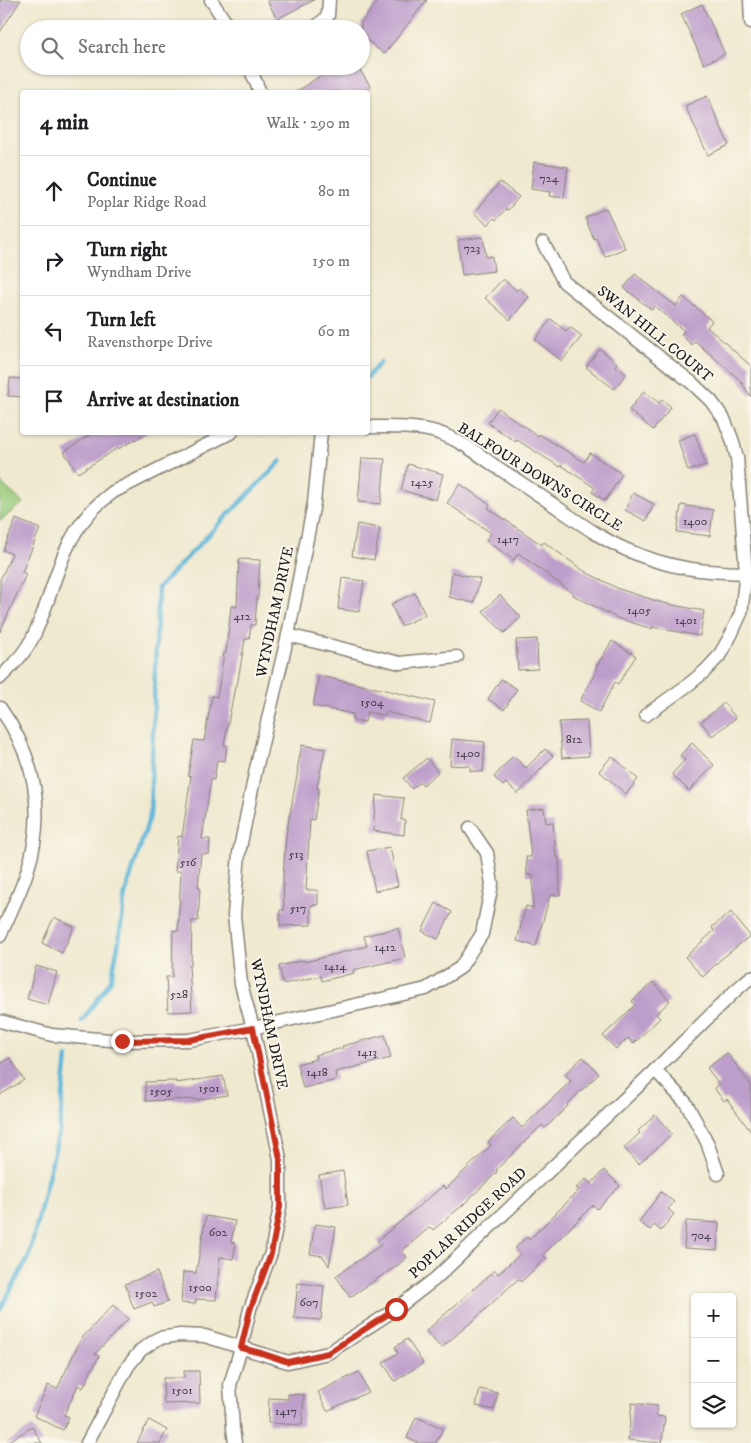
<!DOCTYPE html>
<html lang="en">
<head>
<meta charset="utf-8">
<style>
  body { margin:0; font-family:"IM FELL DW Pica",serif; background:#f6f6f6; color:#202124 }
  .controls { position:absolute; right:15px; bottom:15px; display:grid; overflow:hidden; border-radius:5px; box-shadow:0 1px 4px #0004 }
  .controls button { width:45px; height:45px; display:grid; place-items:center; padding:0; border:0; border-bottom:1px solid #e0e0e0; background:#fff; color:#202124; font:25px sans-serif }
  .stop { position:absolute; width:15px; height:15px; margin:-11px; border:4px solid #c8321e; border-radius:50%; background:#fff }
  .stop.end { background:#c8321e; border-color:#fff; box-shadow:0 1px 5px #0008 }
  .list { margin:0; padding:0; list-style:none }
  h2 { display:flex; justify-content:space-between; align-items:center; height:65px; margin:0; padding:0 20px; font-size:21px }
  h2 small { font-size:16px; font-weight:400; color:#757577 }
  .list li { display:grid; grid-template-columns:32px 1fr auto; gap:15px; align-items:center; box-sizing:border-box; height:70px; padding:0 20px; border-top:1px solid #e0e0e0 }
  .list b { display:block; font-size:19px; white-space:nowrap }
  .list p { margin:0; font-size:16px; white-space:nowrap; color:#757577 }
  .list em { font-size:16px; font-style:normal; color:#757577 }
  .icon { flex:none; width:28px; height:28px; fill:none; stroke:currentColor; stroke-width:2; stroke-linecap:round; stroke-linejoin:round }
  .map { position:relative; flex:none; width:751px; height:1443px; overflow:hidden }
  .search { position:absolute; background:#fff; box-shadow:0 1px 4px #0004; left:20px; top:20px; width:350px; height:55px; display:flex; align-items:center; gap:12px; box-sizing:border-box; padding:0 18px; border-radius:28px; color:#757577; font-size:19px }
  .panel { position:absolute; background:#fff; box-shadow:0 1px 4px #0004; left:20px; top:90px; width:350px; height:345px; border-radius:5px }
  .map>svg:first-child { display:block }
  .green { fill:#99cb7b; stroke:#5a744c }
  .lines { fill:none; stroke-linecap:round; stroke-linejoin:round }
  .stream { stroke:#5bb5d8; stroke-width:4.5 }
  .building { fill:#bd9eca }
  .minor-casing { stroke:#868276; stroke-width:15 }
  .minor { stroke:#fff; stroke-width:12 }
  .route { stroke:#c8321e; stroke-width:6 }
  .labels { text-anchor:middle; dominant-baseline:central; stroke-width:4; stroke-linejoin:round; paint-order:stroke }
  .number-label { font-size:12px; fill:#443c48 }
  .street-label { font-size:15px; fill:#1c1c1c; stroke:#fbf7ec }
</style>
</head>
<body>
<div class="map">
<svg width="751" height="1443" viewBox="0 0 751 1443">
  <rect width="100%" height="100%" fill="#fbf7ec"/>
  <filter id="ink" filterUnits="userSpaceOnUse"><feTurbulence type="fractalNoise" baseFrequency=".02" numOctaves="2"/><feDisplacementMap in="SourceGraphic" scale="10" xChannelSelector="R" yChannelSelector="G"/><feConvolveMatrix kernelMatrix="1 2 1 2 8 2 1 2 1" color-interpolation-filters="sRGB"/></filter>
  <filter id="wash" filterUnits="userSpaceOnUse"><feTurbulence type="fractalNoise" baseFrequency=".0096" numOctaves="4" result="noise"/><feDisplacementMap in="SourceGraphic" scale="20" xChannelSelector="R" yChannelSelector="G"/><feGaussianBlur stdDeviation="1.12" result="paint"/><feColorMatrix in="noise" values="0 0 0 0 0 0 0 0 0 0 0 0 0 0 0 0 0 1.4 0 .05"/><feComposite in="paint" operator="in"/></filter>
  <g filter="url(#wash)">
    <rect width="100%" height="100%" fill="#efe9cf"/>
    <path class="green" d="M0,482l23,21 -23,18z"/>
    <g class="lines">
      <g class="stream">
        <path d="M368,377l12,-15"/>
        <path d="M82,1021l29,-41 8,-39 6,-47 25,-78 8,-228 59,-62 64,-65"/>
        <path d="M0,1310l29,-54 30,-124 8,-75"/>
      </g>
    </g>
    <g id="blocks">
      <g class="building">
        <path d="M0,0h21l-21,32z"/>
        <path d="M267,0h47l-37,19z"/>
        <path d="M379,0h48l-43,54 -23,-19v-12z"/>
        <path d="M702,4l23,50 -21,10 -23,-50z"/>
        <path d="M335,66h22l14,21 -8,5h-67z"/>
        <path d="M707,96l22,49 -21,10 -23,-49z"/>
        <path d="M534,162l34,5 -4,31 -15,-2 1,-4 -19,-3z"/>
        <path d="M500,182l19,15 -11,13 -2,-1 -10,11 -2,-2 -6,7 -14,-12z"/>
        <path d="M606,208l19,40 -20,9 -9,-19 -2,1 -9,-21z"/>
        <path d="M483,237l3,20 6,-1 2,15 -32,4 -4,-35z"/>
        <path d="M635,274l41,32 7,-9 29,24 -5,6 44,39v31l-11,-17 -45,-39 -3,4 -11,-10 3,-4 -30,-25 -2,4 -28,-22z"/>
        <path d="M503,279l14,12 2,-3 10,9 -19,23 -25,-22z"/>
        <path d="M551,319l15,12 4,-4 12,9 -20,25 -27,-21z"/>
        <path d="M600,349l17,14 -2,3 11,8 -12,15 -28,-22z"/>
        <path d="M10,378l12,1v18l-14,-1z"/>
        <path d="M644,391l15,12 3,-4 9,8 -18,23 -24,-20z"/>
        <path d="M498,408l40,28 1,-2 45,28 6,-9 32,21 -17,27 -13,-9 3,-4 -34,-23 -1,2 -43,-27 -1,2 -28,-19z"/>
        <path d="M94,432h55l-31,17v-1l-40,25 -14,-21z"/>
        <path d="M695,434l11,31 -18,6 -10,-31z"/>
        <path d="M362,458l23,1 -4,45 -23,-2z"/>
        <path d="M408,464l35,10 -7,26 -35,-10z"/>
        <path d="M460,484l30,21 -2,3 54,37 2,-3 40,29 35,18 44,14 41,8 -4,25 -48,-9v2l-35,-11 -44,-23 1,-1 -56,-41 -4,7 -28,-19 5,-8 -44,-30z"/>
        <path d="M633,493l21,11 -8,17 -21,-11z"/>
        <path d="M681,505l32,5 -3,26 -33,-4z"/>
        <path d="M16,519l24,10 -18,43 4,2 -26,58v-52l12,-26 -9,-4z"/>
        <path d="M357,524l23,4 -6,32 -22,-4z"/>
        <path d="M239,559l21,1 -2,37h-1l-2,28h-4l-2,14h-4l-8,47h-2l-11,59h3l-2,16 -8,-1 -3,20 -3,-1 -9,60h8l-1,15h-8l-3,33 2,1 -2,33h-6l-1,45h-2l3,45 -24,1 -2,-35h6l1,-47 5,1 3,-60h-6l3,-35 4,1 9,-61 -3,-1 6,-35 10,1 8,-45 5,1 7,-44h2l5,-47 6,1z"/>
        <path d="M452,572l28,7 -6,24 -25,-6z"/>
        <path d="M342,578l22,3 -5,31 -21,-3z"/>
        <path d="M415,593l10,22 -24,11 -10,-22z"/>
        <path d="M500,595l21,22 -17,16 -21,-22z"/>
        <path d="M537,639l1,30 -20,1 -2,-30z"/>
        <path d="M612,641l24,15 -18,28 -3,-2 -16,30 -19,-11 17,-31 -2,-1z"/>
        <path d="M319,676l71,15 45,11 -5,21 -44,-11 -1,4 -18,-4 -2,10 -13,-2 1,-6 -40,-8z"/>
        <path d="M501,679l16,10 -13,21 -16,-11z"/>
        <path d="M724,703l12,15 -24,18 -11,-14z"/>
        <path d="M587,721l2,35 -27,2 -3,-36z"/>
        <path d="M452,739l33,3 -2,30 -13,-1v-5l-20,-1z"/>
        <path d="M692,743l22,22 -25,26 -17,-17 13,-14 -5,-5z"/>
        <path d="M302,745l23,4 -8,39 2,1 -5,31 -4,-1 -4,71h12v15h-7v20l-31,1v-16h4l-1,-33 3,-42 12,-65h-1z"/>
        <path d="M545,749l8,7 -35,38 -12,-11 -3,3 -9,-9 19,-21 13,12z"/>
        <path d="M612,756l26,23 -12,15 -27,-23z"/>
        <path d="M427,758l11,14 -15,13 -3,-3 -8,7 -9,-11z"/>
        <path d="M376,795l28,3 -3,22h4l-1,15 -31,-4z"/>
        <path d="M544,808l2,15 7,-1 3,35h3l1,38h-10l-14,51 -19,-5 9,-35 7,2v-33h-6l-1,-18h5l-5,-47z"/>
        <path d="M390,847l8,39 -23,5 -8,-40z"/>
        <path d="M436,903l16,9 -14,27 -16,-8z"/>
        <path d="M731,912l19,24 -30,24 -17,17 -18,-20 29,-26 -2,-4z"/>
        <path d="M54,917l20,10 -12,26 -20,-10z"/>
        <path d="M398,928l7,30 -52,12 1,3 -32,8 -1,-5 -38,8 -4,-18 25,-6 1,2 62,-16 -3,-10z"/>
        <path d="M36,966l21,6 -9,33 -21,-6z"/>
        <path d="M653,982l17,19 -14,13 4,4 -27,26 -5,-6 -12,11 -13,-13 32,-31 -3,-4z"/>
        <path d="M385,1035l6,23 -56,14 1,8 -33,8 -6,-24 19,-5 -1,-4 28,-7 -1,-2z"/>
        <path d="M727,1053l24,32v47l-24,-33 -3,2 -10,-13 5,-4 -12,-16z"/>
        <path d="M583,1057l16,17 -32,30 1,2 -23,22 -3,-3 -46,45 1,2 -34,33 -30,25 -3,-3 -28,24 5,6 -9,8 -48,32 -14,-21 45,-31 -4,-4 66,-55 3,3 45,-44 -3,-3 25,-24 9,10 49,-47 -6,-7z"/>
        <path d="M10,1058l14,22 -24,15v-31z"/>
        <path d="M223,1076l4,19 -32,5v-1l-49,2 -1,-19 31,-1v2z"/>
        <path d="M655,1115l17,19 -33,30 -15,-16 16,-15 -2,-2z"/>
        <path d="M604,1170l16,16 -23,23 -4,-4 -50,50 3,3 -25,24 -3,-3 -43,40 -34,29 -15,-17 69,-61 3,4 22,-20 -5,-6 12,-11 2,3 50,-50 -3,-2 10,-9 5,5z"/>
        <path d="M343,1171l5,34 -23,3 -6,-33z"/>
        <path d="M661,1192l13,10 -6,7 6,5 -13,17 -7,-6 -4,5 -11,-8z"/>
        <path d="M206,1216l29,5 -4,21 5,1 -3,16 -13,-2 -4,43 -20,-1 -1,5 -14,-1 2,-31 13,1z"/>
        <path d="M686,1221l33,2 -2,27 -33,-2z"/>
        <path d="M315,1224l21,3 -7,39 -6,-10 -13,-2z"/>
        <path d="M157,1272l11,30 -14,5 -2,-5 -18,7 -9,-25z"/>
        <path d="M298,1283l26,3 -3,34 -27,-2z"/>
        <path d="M113,1305l15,14 -33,35 4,2 -16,32 -5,-3 -14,30 5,2 -6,13 -29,-14 14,-31 9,4 24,-50z"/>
        <path d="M407,1339l16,24 -28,18 -12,-18 15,-10 -3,-6z"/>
        <path d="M184,1371h15l1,32 -36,1 -1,-26h21z"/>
        <path d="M359,1372l9,20 -41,19 -9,-19z"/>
        <path d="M480,1389l18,4 -4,17 -18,-4z"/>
        <path d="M288,1394l16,1 -2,30 -34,-2 1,-25 19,1z"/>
        <path d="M632,1403l25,3 -1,10 9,1 -3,26 -34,-3z"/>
        <path d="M416,1417l27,11 -7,15h-18l-11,-5z"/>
        <path d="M149,1420l18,10 -7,13h-23z"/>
        <path d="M32,1427l10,16h-36z"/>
      </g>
    </g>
  </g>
  <g filter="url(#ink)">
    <use href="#blocks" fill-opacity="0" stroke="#868276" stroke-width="1"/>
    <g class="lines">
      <g class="minor-casing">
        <g id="minor">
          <path d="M211,0l19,29"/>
          <path d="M750,0l1,22"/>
          <path d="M314,29l14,-13 1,-16"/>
          <path d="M249,66l11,26"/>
          <path d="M543,243l21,39 128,101 19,18 13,18 8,20 5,19 9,115 -5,40 -10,22 -12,21 -14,15 -17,14 -42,30"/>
          <path d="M368,427c22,0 46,-1 68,5 22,7 41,21 59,34 25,16 49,32 73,49 19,13 38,26 59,35 41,18 74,22 119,23l5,-1"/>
          <path d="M288,635l112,28 57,-6"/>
          <path d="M0,678c13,-13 25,-25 33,-41 20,-40 25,-88 55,-122 7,-9 16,-16 25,-23l119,-60"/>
          <path d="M0,708c36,50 46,106 27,164 -7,22 -18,43 -27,64"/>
          <path d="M0,1021l52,14 70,6 67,-1 64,-12 173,-39 34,-21 22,-34 10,-50 -5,-31 -17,-25"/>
          <path d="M655,1070l31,33 21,39 11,32"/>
          <path d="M87,1443l41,-77 13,-16 18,-12 21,-3 25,1 83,26 40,-9 68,-44 39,-30 220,-209 80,-79 16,-14"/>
          <path d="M235,1443l-2,-15 -3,-43 11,-37 9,-39 21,-56 9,-46v-48l-27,-131 -12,-44 -7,-69 5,-62 17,-84 32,-134 26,-132 7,-71"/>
        </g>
      </g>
      <use href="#minor" class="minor"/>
    </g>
  </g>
  <g class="lines" filter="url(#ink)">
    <path class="route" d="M122,1041l67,-1 64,-12 27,131v48l-9,47 -21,56 -9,38 20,5 27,9 40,-9 68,-44"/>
  </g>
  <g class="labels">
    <g class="number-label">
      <text x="549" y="178">724</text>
      <text x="472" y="248">723</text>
      <text x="422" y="482">1425</text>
      <text x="695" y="521">1400</text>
      <text x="508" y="539">1417</text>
      <text x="639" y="610">1405</text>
      <text x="242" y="616">412</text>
      <text x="686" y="620">1401</text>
      <text x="372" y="702">1504</text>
      <text x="574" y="739">812</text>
      <text x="468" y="753">1400</text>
      <text x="296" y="854">513</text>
      <text x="188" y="862">516</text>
      <text x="298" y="908">517</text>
      <text x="385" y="947">1412</text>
      <text x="335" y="966">1414</text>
      <text x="179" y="994">528</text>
      <text x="367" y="1052">1413</text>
      <text x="317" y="1072">1418</text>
      <text x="209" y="1088">1501</text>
      <text x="161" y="1091">1505</text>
      <text x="218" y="1232">602</text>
      <text x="701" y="1235">704</text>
      <text x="200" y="1287">1500</text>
      <text x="146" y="1293">1502</text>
      <text x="309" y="1302">607</text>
      <text x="182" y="1390">1501</text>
      <text x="286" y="1411">1417</text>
    </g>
    <g class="street-label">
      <text transform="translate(655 334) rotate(39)">SWAN HILL COURT</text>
      <text transform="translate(540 477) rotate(32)">BALFOUR DOWNS CIRCLE</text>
      <text transform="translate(275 612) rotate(-78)">WYNDHAM DRIVE</text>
      <text transform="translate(269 1024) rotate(78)">WYNDHAM DRIVE</text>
      <text transform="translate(468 1223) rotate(-43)">POPLAR RIDGE ROAD</text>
    </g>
  </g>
</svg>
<div class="controls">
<button>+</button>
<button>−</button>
<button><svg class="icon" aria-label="layers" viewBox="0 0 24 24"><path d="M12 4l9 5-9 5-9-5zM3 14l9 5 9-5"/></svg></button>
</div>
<div class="stop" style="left:396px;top:1309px"></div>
<div class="stop end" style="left:122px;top:1041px"></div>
<div class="search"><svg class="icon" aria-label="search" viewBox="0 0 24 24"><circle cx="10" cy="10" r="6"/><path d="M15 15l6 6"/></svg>Search here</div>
<section class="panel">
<h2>4 min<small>Walk · 290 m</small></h2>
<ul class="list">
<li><svg class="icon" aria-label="ahead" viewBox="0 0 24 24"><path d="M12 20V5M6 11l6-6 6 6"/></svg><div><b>Continue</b><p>Poplar Ridge Road</p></div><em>80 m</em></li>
<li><svg class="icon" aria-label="right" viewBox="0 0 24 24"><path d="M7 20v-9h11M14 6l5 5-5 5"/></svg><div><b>Turn right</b><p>Wyndham Drive</p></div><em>150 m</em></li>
<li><svg class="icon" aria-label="left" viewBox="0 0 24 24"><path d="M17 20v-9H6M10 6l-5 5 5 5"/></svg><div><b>Turn left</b><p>Ravensthorpe Drive</p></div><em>60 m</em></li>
<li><svg class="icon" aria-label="arrive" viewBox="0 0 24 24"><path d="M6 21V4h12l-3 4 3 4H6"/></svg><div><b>Arrive at destination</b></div></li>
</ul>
</section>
</div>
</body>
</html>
